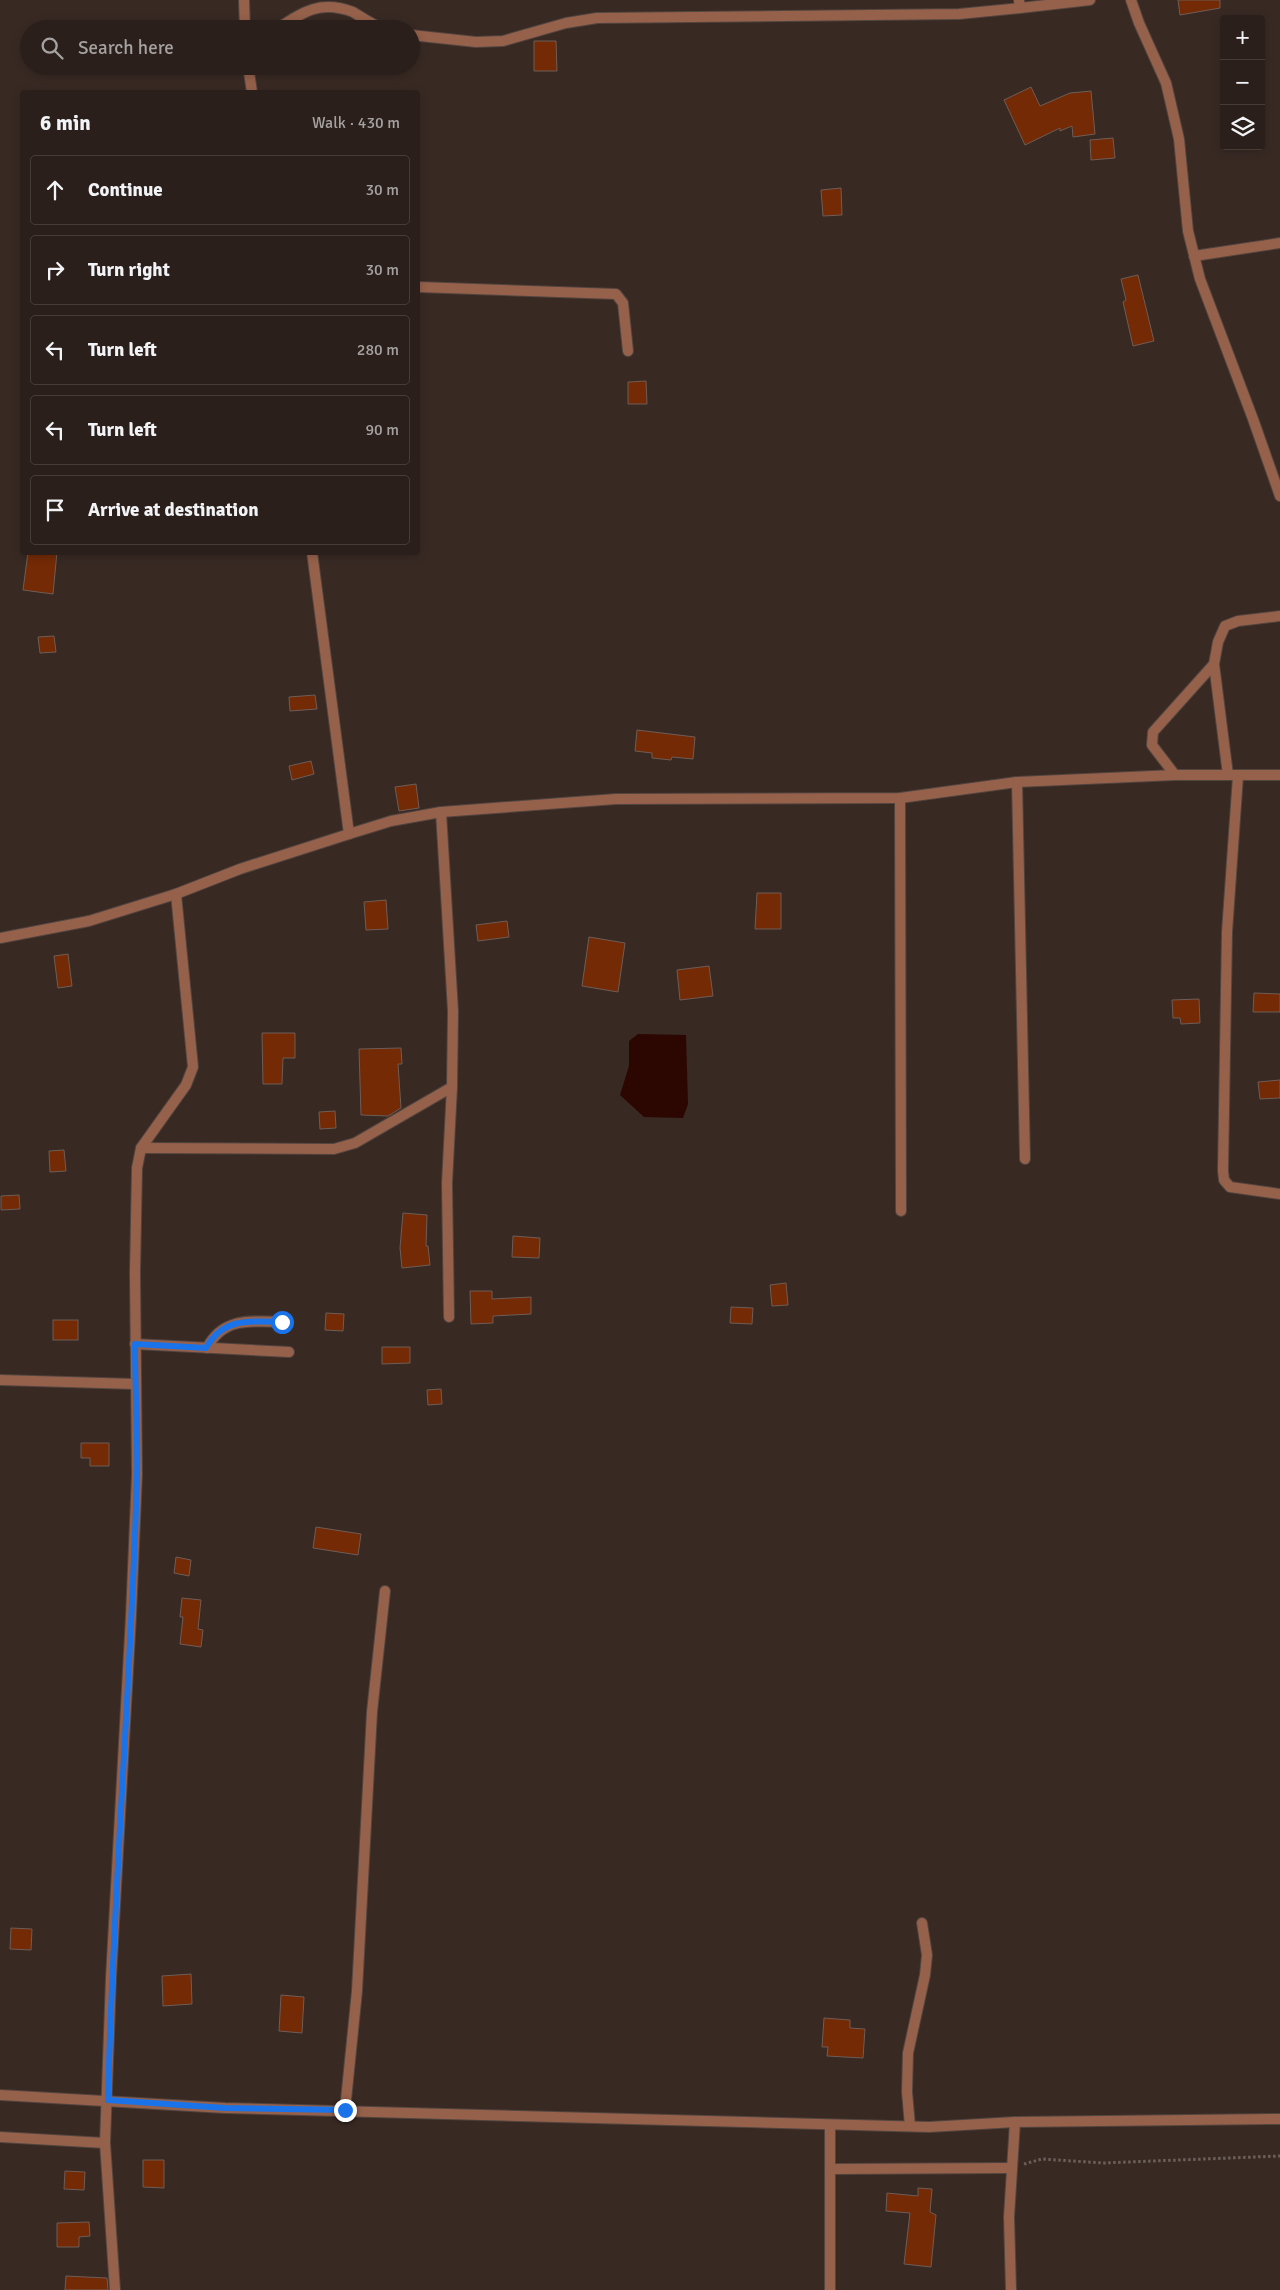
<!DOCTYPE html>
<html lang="en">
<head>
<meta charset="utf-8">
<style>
  body { margin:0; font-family:Signika,sans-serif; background:#362c27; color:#f1f3f6 }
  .controls { position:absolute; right:15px; top:15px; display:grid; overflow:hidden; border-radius:5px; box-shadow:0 2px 8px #0003 }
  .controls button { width:45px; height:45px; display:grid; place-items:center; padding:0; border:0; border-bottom:1px solid #463d39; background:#2a1f1a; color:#f1f3f6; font:25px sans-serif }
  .stop { position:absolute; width:15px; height:15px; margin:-11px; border:4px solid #1a73e8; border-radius:50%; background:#fff }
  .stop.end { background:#1a73e8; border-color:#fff; box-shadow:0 1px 5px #0008 }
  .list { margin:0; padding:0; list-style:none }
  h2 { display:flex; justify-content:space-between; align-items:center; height:65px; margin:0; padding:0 20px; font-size:21px }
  h2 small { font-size:16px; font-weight:400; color:#a5a2a2 }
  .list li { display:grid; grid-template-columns:32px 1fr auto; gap:15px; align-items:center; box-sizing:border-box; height:70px; margin:0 10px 10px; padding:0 10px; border:1px solid #463d39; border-radius:5px }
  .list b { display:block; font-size:19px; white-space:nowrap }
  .list em { font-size:16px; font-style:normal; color:#a5a2a2 }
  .icon { flex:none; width:28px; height:28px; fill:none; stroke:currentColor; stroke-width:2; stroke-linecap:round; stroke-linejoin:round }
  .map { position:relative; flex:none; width:1280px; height:2290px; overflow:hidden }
  .search { position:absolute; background:#2a1f1a; box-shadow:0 2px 8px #0003; left:20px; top:20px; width:400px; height:55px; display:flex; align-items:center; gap:12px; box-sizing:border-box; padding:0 18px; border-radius:28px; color:#a5a2a2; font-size:19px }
  .panel { position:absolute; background:#2a1f1a; box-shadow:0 2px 8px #0003; left:20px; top:90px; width:400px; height:465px; border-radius:5px }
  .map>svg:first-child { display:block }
  .water { fill:#2c0600 }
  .building { fill:#732a05; stroke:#6e5d57 }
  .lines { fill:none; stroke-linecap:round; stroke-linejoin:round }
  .minor-casing { stroke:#52443f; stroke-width:12 }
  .path { stroke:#6c5f59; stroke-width:3; stroke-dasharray:2.5 2.5; stroke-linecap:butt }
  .minor { stroke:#96614b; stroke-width:10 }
  .route { stroke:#1a73e8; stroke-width:6 }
</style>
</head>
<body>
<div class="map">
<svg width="1280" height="2290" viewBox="0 0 1280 2290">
  <rect width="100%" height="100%" fill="#382923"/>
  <path class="water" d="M638,1034l48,1 2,69 -5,14 -39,-1 -24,-22 9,-29v-25z"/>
  <g class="building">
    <path d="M1178,0h42v8l-40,7z"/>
    <path d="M534,41h22l1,30h-23z"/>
    <path d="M1031,87l9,19 30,-13 21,-2 4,43 -22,3 -1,-11 -12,5v-3l-35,17 -21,-45z"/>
    <path d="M1113,138l2,20 -24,2 -1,-20z"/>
    <path d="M841,188l1,27 -19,1 -2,-26z"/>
    <path d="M1138,275l16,66 -21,5 -10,-44 3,-2 -5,-21z"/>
    <path d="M646,381l1,23h-19v-22z"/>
    <path d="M28,552h29l-4,42 -30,-4z"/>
    <path d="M54,636l2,16 -16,1 -2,-16z"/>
    <path d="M315,695l2,14 -27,2 -1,-14z"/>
    <path d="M637,730l58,7 -2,22 -21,-2 -1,3 -19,-2v-5l-17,-2z"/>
    <path d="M311,761l3,13 -22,6 -3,-14z"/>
    <path d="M416,784l3,24 -20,3 -4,-24z"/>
    <path d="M757,893h24v36h-26z"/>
    <path d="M386,900l2,29 -22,1 -2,-28z"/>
    <path d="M507,921l2,16 -31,4 -2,-16z"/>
    <path d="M589,937l36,6 -7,49 -36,-6z"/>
    <path d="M68,954l4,32 -14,2 -4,-32z"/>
    <path d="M709,966l4,30 -33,4 -3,-30z"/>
    <path d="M1254,993l26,1v18h-27z"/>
    <path d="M1199,999l1,24 -19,1 -1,-6h-7l-1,-18z"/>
    <path d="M262,1033h33v25h-12l-1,26h-19z"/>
    <path d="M401,1048l1,16h-4l3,44 -13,8 -27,-1 -2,-66z"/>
    <path d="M1280,1080v18l-20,1 -2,-17z"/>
    <path d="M335,1111l1,17 -16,1 -1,-17z"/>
    <path d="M64,1150l2,21 -16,1 -1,-21z"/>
    <path d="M19,1195l1,14 -19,1v-14z"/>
    <path d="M403,1213l24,2 -1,31h2l2,19 -28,3 -2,-20z"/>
    <path d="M513,1236l27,2 -1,20 -27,-1z"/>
    <path d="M786,1283l2,22 -16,1 -2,-21z"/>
    <path d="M470,1291h22v8l39,-2v17l-38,2v7l-22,1z"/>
    <path d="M731,1307l22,1 -1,16 -22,-1z"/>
    <path d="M326,1313l18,1 -1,17 -18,-1z"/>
    <rect x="53" y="1320" width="25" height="20"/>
    <path d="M382,1347h28v16l-28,1z"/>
    <path d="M441,1389l1,15 -14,1 -1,-15z"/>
    <path d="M81,1443h28v23h-19v-8h-9z"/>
    <path d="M316,1527l45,7 -3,21 -45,-7z"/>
    <path d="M176,1557l15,3 -2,16 -15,-3z"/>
    <path d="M182,1598l19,2 -3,29 5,1 -2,17 -21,-3 3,-27h-3z"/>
    <path d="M11,1928l21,1 -1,21 -21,-1z"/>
    <path d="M191,1974l1,30 -29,2 -1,-30z"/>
    <path d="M281,1995l23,2 -2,36 -23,-2z"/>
    <path d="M824,2018l26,2v8l15,1 -2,29 -36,-2 1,-9h-6z"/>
    <path d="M143,2160h21v28l-21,-1z"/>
    <path d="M65,2171l20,1 -1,18 -20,-1z"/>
    <path d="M918,2188l14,1 -2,23 6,3 -5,52 -27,-3 6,-51 -24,-2 1,-18 31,3z"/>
    <path d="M89,2222l1,14 -11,1v10h-22v-24z"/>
    <path d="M66,2276l41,2 1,12h-43z"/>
  </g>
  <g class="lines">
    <g class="minor-casing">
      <g id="minor">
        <path d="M244,0l1,29"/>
        <path d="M1019,0l1,8 70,-8"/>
        <path d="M1131,0l8,23 27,60 4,17 9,39 9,92 12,48 53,140 27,77"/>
        <path d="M277,29c27,-18 44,-29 76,-17 10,6 20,13 31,17"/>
        <path d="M411,35l65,7 27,-1 63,-18 31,-5 362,-4 61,-6"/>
        <path d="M248,66l4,26"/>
        <path d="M1194,256l86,-13"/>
        <path d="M418,287l198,7 7,9 5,48"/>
        <path d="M312,552l37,282 42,-13 50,-9 175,-13 284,-1 117,-16 158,-7h105"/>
        <path d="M1214,664l14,111"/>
        <path d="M1175,775l-23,-30 1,-13 61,-68 4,-22 7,-16 13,-5 42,-5"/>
        <path d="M1238,776l-11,156 -4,239 1,9 6,7 50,7"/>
        <path d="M1017,782l8,377"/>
        <path d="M900,798l1,413"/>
        <path d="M441,812l12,199 -1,76 -5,96 2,134"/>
        <path d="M0,938l89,-17 87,-27 64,-25 109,-35"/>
        <path d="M141,1148l193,1 21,-6 97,-56"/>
        <path d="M135,1344l154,8"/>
        <path d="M207,1348c16,-31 44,-27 75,-26"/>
        <path d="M0,1380l135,4"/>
        <path d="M0,2095l225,13 704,19 86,-5 265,-3"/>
        <path d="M345,2110l12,-119 15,-279 13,-121"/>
        <path d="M830,2125v165"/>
        <path d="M910,2126l-3,-34 1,-39 17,-78 2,-20 -5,-32"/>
        <path d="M0,2137l105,6"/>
        <path d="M831,2169l180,-1"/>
        <path d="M115,2290l-10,-147 6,-165 20,-362 6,-142 -2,-201 2,-105 4,-20 45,-63 7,-18 -17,-173"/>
        <path d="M1011,2290l-2,-73 6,-95"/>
      </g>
    </g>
    <path class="path" d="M1024,2164l18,-5 61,4 177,-7"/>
    <use href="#minor" class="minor"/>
  </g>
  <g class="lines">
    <path class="route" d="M282,1322c-31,-1 -59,-5 -76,26l-71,-4c0,44 3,89 2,133 -6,208 -24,415 -29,623l117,8 120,2"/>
  </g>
</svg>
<div class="controls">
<button>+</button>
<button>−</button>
<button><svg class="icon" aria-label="layers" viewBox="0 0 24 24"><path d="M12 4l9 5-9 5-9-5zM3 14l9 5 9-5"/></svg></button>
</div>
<div class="stop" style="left:282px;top:1322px"></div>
<div class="stop end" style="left:345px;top:2110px"></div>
<div class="search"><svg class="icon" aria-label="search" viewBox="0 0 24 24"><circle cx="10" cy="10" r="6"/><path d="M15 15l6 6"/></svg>Search here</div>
<section class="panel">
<h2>6 min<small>Walk · 430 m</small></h2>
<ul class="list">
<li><svg class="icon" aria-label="ahead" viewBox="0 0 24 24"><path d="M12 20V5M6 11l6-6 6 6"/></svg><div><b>Continue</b></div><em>30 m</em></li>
<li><svg class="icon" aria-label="right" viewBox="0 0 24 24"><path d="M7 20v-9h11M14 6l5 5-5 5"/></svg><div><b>Turn right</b></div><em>30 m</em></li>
<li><svg class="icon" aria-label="left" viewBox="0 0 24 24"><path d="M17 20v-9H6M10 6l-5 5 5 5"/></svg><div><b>Turn left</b></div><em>280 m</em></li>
<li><svg class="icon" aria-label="left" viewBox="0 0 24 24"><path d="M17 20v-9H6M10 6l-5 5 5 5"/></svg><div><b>Turn left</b></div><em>90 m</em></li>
<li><svg class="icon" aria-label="arrive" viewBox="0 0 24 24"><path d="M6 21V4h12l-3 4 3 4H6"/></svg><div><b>Arrive at destination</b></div></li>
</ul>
</section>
</div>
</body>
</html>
